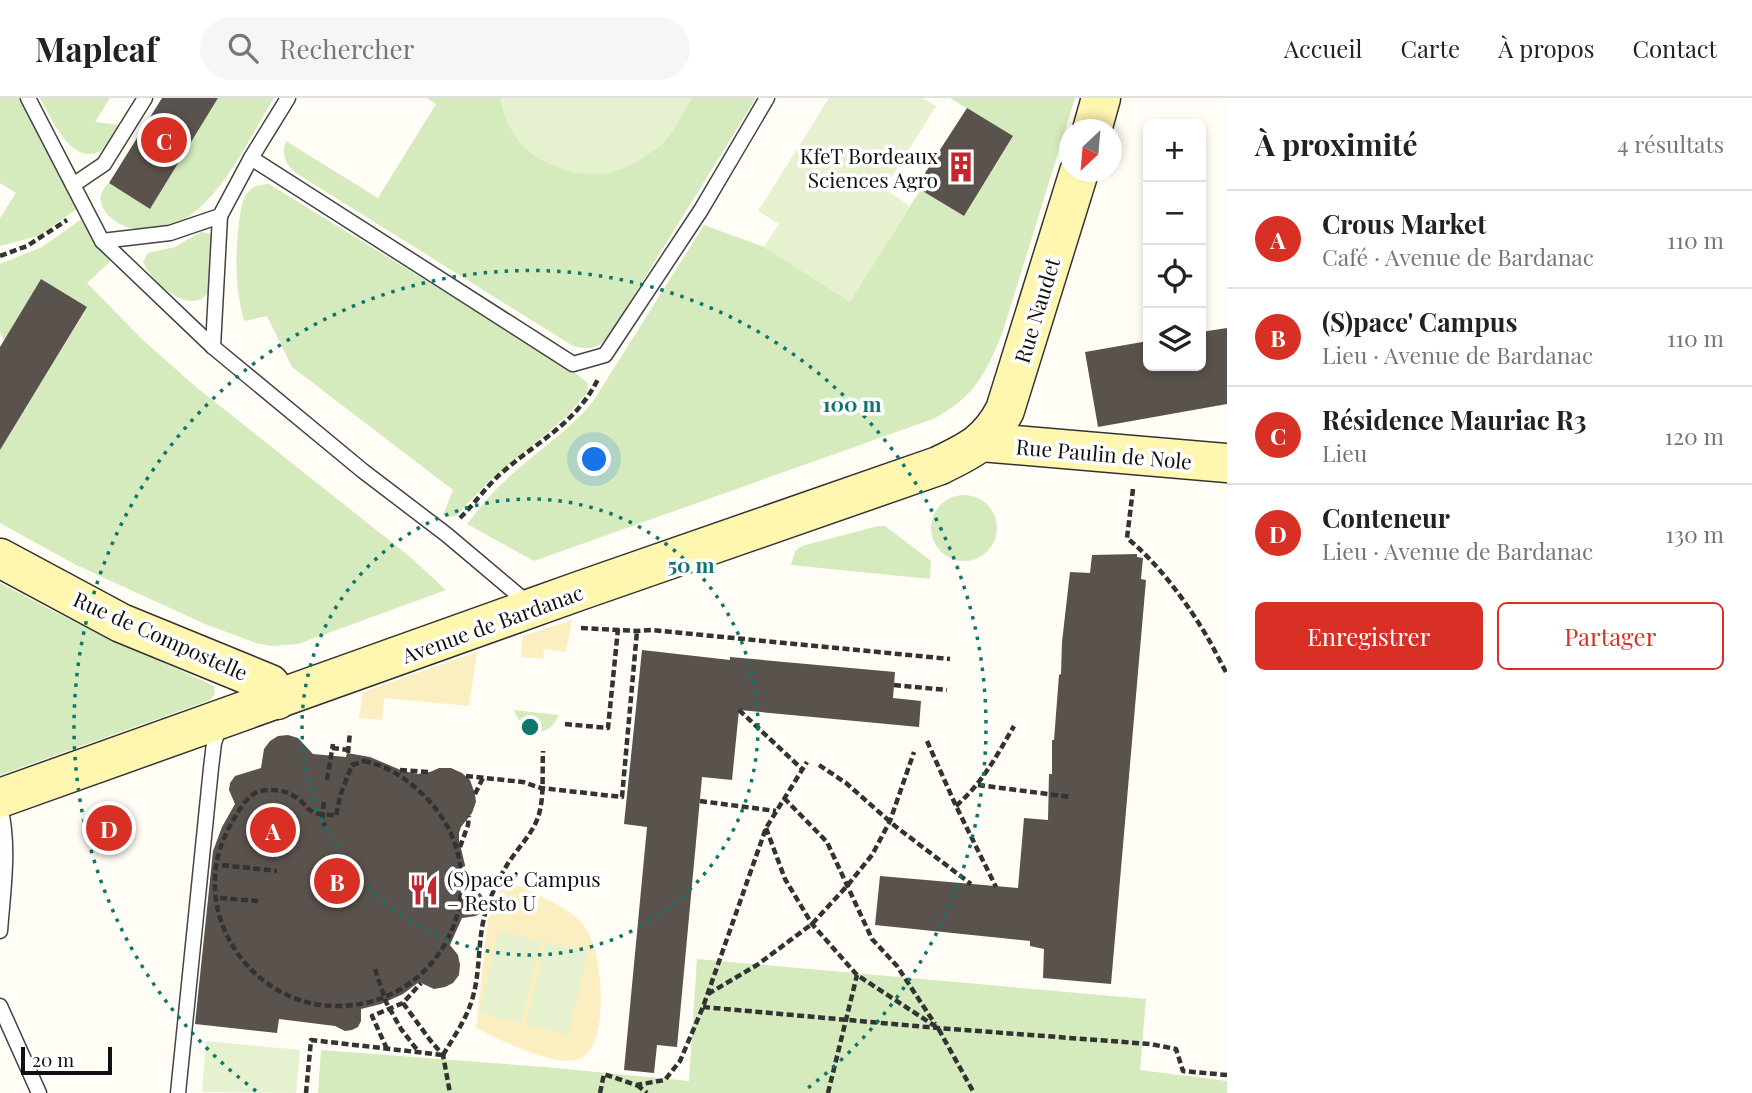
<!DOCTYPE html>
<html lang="fr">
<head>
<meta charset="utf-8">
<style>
  body { margin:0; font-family:"Playfair Display",serif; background:#f6f6f6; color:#222 }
  .controls { position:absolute; right:21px; top:21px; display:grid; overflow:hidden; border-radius:10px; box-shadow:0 4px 10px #0003 }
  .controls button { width:63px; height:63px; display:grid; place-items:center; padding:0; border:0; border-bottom:2px solid #e0e0e0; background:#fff; color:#222; font:35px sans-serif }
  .compass { position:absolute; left:1059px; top:21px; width:63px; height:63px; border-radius:50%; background:#fff; box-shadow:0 4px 10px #0003; rotate:206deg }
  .scale { position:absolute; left:21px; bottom:18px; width:91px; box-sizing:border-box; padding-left:7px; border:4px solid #111; border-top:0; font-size:19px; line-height:24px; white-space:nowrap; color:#111; -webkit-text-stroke:5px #fff; paint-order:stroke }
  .you { position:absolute; left:595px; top:362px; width:24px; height:24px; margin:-18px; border:5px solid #fff; border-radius:50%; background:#1a73e8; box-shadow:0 0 0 10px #1a73e833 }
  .badge { display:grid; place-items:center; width:46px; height:46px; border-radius:50%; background:#d93025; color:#fff; font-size:23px; font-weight:700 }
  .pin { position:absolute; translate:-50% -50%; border:4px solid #fff; box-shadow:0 2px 7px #0006 }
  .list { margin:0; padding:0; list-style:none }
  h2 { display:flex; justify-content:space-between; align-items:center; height:91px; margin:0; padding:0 28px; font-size:30px }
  h2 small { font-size:23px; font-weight:400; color:#767676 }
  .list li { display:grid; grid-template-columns:46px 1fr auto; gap:21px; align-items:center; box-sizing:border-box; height:98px; padding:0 28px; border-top:2px solid #e0e0e0 }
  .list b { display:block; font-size:26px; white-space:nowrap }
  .list p { margin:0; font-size:23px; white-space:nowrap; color:#767676 }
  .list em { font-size:23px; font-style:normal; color:#767676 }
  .actions { display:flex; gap:14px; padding:21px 28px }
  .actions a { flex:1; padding:16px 0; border:2px solid #d93025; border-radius:10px; text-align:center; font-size:24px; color:#d93025 }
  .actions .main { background:#d93025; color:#fff }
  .icon { flex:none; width:38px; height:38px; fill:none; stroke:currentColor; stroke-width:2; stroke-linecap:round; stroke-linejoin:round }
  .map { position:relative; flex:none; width:1227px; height:995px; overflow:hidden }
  header { display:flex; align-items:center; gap:42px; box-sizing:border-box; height:98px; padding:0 35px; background:#fff; border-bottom:2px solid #e0e0e0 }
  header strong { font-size:33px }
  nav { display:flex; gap:38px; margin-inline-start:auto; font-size:24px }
  .search { width:490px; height:63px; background:#f6f6f6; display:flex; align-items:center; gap:18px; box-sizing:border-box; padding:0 24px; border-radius:38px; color:#767676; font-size:26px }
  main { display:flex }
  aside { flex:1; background:#fff }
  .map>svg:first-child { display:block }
  .green { fill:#d5ebbd }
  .sand { fill:#fbeec1 }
  .pitch { fill:#e6f2cf }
  .building { fill:#5a524d }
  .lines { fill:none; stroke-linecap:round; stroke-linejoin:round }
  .lane-casing { stroke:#444; stroke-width:17 }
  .secondary-casing { stroke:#333; stroke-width:41 }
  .path { stroke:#333; stroke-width:4.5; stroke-dasharray:7 3.5; stroke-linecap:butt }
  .lane { stroke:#fff; stroke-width:14 }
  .secondary { stroke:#fff6b0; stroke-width:38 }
  .ring { fill:none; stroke:#0f766e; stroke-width:3.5; stroke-dasharray:3.5 7 }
  .labels { text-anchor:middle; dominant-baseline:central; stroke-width:7; stroke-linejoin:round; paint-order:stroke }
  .poi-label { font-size:21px; fill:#111; stroke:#fff; text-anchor:end }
  .street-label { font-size:21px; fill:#111; stroke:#fff }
  .centre { fill:#0f766e; stroke:#fff; stroke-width:3.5 }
  .ring-label { font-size:21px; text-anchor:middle; font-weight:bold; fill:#0f766e; stroke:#fff; stroke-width:7; stroke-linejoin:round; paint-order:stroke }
</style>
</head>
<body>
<header>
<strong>Mapleaf</strong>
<div class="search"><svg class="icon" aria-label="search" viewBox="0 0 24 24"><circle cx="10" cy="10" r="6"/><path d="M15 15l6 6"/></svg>Rechercher</div>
<nav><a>Accueil</a><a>Carte</a><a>À propos</a><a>Contact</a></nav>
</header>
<main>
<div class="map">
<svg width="1227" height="995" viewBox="0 0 1227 995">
  <rect width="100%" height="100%" fill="#fffdf5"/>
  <g class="green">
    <path d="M0,0h20l57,111 -39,27 -38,10v-28l16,-25 -16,-10z"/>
    <path d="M40,0h70l-15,24 25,3c-3,5 -7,14 -11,19 -33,33 -57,-24 -69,-46z"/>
    <path d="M218,0h56c-22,36 -50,95 -85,118 -12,7 -32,15 -46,14 -16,0 -39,-11 -42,-28 -2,-8 3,-14 8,-19l41,26z"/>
    <path d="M427,0h329l-148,239c-10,12 -20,13 -35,9l-277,-173c-11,-9 -15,-19 -10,-32l92,57 58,-94z"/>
    <path d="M950,0h125l-72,233c-16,41 -29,67 -70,88l-399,142 -67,-37c13,-17 27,-34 44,-49 27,-24 57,-44 81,-72l112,-178 60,22 86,54 71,-112 43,27 49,-79z"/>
    <path d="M269,86l304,187 15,12 -1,10 -21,24 -77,64 -32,34 -7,2 -7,-2 10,-25 -161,-123 -25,-51 -23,5c-9,-33 -9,-65 -5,-99 2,-10 2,-23 10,-31 6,-6 12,-6 20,-7z"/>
    <path d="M83,120l30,41 -26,24 56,57 53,47 213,169 37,34 -148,54 -27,2 -15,-3 -51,-19 -129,-59 -76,-42v-84l5,3 82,-134 -46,-29 -37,62 -4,-9v-68l42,-17z"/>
    <path d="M201,134l10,2 4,8 -5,49c-3,3 -6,6 -9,8 -20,10 -51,-20 -58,-37l5,-9 27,-6z"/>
    <circle cx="964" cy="430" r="33"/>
    <path d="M878,428h7l46,35 -1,18 -139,-14 4,-14 7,-5z"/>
    <path d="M0,485l57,30 157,73 1,8 -5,6 -210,75z"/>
    <path d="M514,612l45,5c-12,27 -37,18 -45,-5z"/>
    <path d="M697,861l449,40 -6,71 87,11v12h-909l3,-43 224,17 144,14z"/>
  </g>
  <g class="sand">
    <path d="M572,522l-6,32 -22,-3 -1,10 -22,-2 2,-21z"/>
    <path d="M477,554l-8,54 -85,-8 -2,22 -23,-2 4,-26z"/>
    <path d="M504,781c22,11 60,25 76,42 5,6 11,15 13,23 9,23 15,98 -10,113 -23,15 -85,-19 -107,-29l12,-109z"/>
  </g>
  <g class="pitch">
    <path d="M500,0h192c-7,12 -20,37 -29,45 -3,4 -9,7 -13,10 -15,11 -34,21 -54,21 -26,1 -60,-12 -77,-32 -9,-12 -17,-30 -19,-44z"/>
    <path d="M829,0h93l14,8 -52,83 26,17 -60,96 -86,-55 15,-23 -21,-13z"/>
    <path d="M499,833l42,10 -20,82 -42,-10z"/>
    <path d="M546,844l42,10 -20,83 -42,-10z"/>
    <path d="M206,943l94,9 -4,43 -94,-1z"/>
  </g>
  <g class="building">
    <path d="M162,0h56l-68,111 -41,-26z"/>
    <path d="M967,10l46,28 -49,80 -48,-29z"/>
    <path d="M41,181l46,28 -87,143v-103z"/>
    <path d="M1227,230v76l-129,23 -13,-75 63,-11v25h53v-34z"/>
    <path d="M1137,456v3l6,1 -2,21 5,1 -35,404 -68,-6 1,-29 -14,-3v-5l-155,-16 5,-49 138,12 6,-70 24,2 1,-46h3v-34h2l5,-65 2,-1 1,-32 8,-70 20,1 2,-18z"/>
    <path d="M642,552l88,10v-3l165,15 -2,26 28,3 -2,26 -180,-17 -7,70 -30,-3 -25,270 -20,-2 -3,28 -30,-3 23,-243 -23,-3z"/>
    <path d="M288,637l10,3 15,16 33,3 1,-4 23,4 33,14 15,3 12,-2 9,-4h12l11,5 8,7 5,14 1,8 -4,11 -11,14 -2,6v7l6,25 1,23 13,4 5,6 1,7 -3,7 -6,4 -14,2 -12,27 8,10 2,10 -1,10 -6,8 -8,4 -11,2 -15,-7 -16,12 -22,10 -20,5v12l-3,6 -6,3 -7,1 -10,-5 -56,-7 -2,14 -82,-9 18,-173 9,-24 13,-23 -6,-14 1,-7 5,-7 26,-8 3,-19 6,-8 8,-5z"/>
  </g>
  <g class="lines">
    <g class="lane-casing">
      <g id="lane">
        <path d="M28,0l74,143 111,106 150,124 84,64 83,70"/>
        <path d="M251,60l322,206 32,-9 96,-145 66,-112"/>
        <path d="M73,87l31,-21 41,-66"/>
        <path d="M102,143l68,-8 50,-17 31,-58 37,-60"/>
        <path d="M213,249l7,-131"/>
        <path d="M0,708c10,41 3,84 0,125"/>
        <path d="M0,908l39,87"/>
        <path d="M178,995l33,-325 3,-25 6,-17"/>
      </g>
    </g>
    <g class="secondary-casing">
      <g id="secondary">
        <path d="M1092,32l9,-32"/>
        <path d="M981,344l246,21"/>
        <path d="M0,460l121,65 149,61 7,16"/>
        <path d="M0,700l579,-207 359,-125c31,-15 50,-23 67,-56l74,-238"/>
      </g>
    </g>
    <g class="path">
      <path d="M0,158l27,-10 40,-26"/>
      <path d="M1133,391l-6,49c32,26 61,66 82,102 6,11 12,23 18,34"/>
      <path d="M460,420c16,-16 28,-34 45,-48 35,-30 72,-48 93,-91"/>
      <path d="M581,530l56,3 14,-1 299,29"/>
      <path d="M894,587l53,5"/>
      <path d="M739,612l63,59"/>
      <path d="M565,626l43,4 10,-99"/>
      <path d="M927,643l29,65 40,81"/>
      <path d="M332,650l17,2"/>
      <path d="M348,655l2,-21"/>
      <path d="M364,663c21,4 40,16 55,30 87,77 31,217 -85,215 -67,-1 -123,-62 -119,-130 1,-21 9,-41 20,-59 5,-9 15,-24 25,-26 18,-3 30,0 43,12 3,3 5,6 8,8 6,4 18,3 25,5l4,-20 12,-31z"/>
      <path d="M819,667l27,18 49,43 76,58"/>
      <path d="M400,672l29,2"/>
      <path d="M466,678l57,6 18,6 81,9 15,-166"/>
      <path d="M327,682l6,-36"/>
      <path d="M978,687l93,12"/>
      <path d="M475,696l8,-16"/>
      <path d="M784,700l43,44 45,97 25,27 38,58"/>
      <path d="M700,703l76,10"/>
      <path d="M324,704l-2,17 3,7"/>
      <path d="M956,708c27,-24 40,-49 58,-80"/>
      <path d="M766,730l19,51 27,45 45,51 81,53 36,65"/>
      <path d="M460,749l8,-22 1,-9"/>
      <path d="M222,767l55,6"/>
      <path d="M220,800l38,3"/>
      <path d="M375,871l11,33 15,27 17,22"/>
      <path d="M708,896l49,-29 55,-41 35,-38 25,-31 18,-34 24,-69"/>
      <path d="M403,905l27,37 13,15 7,38"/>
      <path d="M703,909l235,21 212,16 26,5 7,22 44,4"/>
      <path d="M387,951l-15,-33 31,-13 18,-20"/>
      <path d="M443,957c10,-17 22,-34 28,-52 10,-29 6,-60 14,-89 5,-17 13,-34 22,-49 11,-18 29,-34 33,-55 4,-17 2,-40 3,-59"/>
      <path d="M637,987l10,8"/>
      <path d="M306,995l5,-53 132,15"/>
      <path d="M600,995l4,-19 32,11 29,-5 15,-19 23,-54 63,-179 41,-66"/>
      <path d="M828,995l29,-118"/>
    </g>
    <use href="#lane" class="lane"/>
    <use href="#secondary" class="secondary"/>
  </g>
  <g class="ring">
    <circle cx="530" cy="629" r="228"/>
    <path d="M256 993A456 456 0 1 1 804 993"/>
  </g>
  <defs>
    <g id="building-bare" transform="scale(2.415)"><path d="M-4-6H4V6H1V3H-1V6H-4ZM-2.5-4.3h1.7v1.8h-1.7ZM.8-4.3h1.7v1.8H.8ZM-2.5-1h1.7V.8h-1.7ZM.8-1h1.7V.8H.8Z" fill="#c4262e" stroke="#fff" stroke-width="2.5" paint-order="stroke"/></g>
    <g id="restaurant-bare" transform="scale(2.415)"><path d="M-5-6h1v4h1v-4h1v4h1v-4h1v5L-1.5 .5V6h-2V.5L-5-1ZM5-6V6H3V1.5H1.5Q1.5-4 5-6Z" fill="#c4262e" stroke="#fff" stroke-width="2.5" paint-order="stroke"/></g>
  </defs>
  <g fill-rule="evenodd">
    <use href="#building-bare" x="961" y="69"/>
    <use href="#restaurant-bare" x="424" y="792"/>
  </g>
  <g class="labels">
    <g class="poi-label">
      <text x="938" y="57">KfeT Bordeaux<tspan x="938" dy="24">Sciences Agro</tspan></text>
      <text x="447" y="780" text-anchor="start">(S)pace’ Campus<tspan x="447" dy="24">– Resto U</tspan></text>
    </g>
    <g class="street-label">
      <text transform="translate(1036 212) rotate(-73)">Rue Naudet</text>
      <text transform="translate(1104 355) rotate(5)">Rue Paulin de Nole</text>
      <text transform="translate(492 525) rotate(-20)">Avenue de Bardanac</text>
      <text transform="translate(161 537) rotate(24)">Rue de Compostelle</text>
    </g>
  </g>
  <circle cx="530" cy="629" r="10" class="centre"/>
  <g class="ring-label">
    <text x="852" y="314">100 m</text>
    <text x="691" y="475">50 m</text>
  </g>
</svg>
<div class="controls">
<button>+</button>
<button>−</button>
<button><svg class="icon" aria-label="locate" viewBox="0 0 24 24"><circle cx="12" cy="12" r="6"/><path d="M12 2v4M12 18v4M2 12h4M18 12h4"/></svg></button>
<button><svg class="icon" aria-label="layers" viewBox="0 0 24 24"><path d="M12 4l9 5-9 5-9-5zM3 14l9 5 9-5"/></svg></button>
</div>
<svg class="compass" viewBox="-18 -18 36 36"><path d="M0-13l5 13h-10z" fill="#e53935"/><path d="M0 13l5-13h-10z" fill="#767676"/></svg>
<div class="scale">20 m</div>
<div class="you"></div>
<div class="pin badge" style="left:273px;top:732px">A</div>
<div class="pin badge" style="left:337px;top:783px">B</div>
<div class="pin badge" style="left:164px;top:42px">C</div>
<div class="pin badge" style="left:109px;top:730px">D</div>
</div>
<aside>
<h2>À proximité<small>4 résultats</small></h2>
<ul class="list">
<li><span class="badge">A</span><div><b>Crous Market</b><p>Café · Avenue de Bardanac</p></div><em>110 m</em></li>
<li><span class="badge">B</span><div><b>(S)pace' Campus</b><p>Lieu · Avenue de Bardanac</p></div><em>110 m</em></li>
<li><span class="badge">C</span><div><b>Résidence Mauriac R3</b><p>Lieu</p></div><em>120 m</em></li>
<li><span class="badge">D</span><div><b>Conteneur</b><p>Lieu · Avenue de Bardanac</p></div><em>130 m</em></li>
</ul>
<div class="actions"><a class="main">Enregistrer</a><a>Partager</a></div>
</aside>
</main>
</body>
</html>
